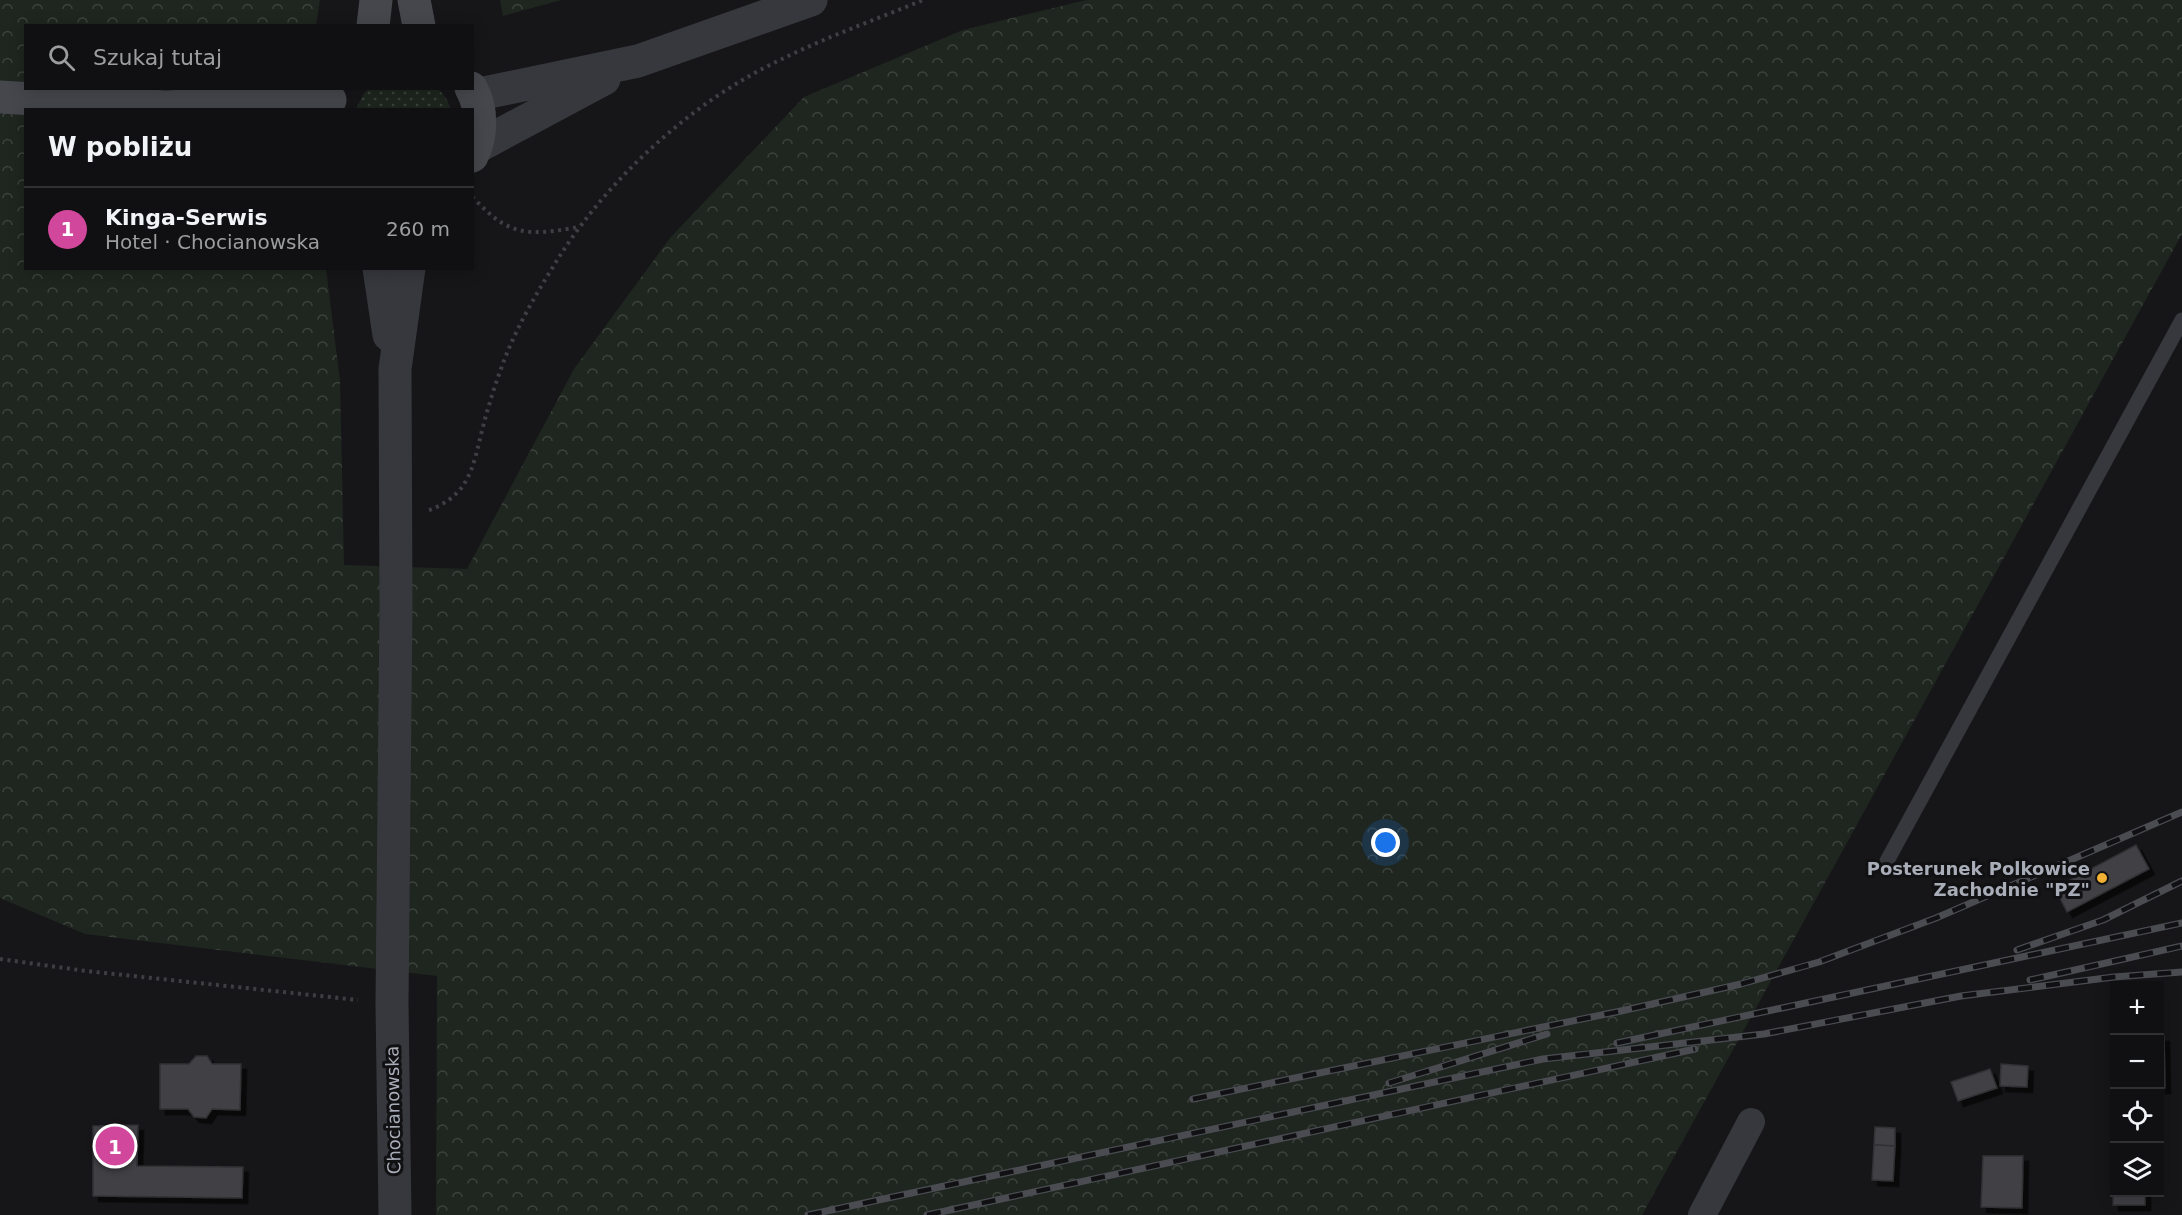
<!DOCTYPE html>
<html lang="pl">
<head>
<meta charset="utf-8">
<style>
  body { margin:0; font-family:"DejaVu Sans",sans-serif; background:#19191b; color:#f1f3f6 }
  .controls { position:absolute; right:18px; bottom:18px; display:grid; overflow:hidden; border-radius:0px; box-shadow:0 3px 15px #0003 }
  .controls button { width:54px; height:54px; display:grid; place-items:center; padding:0; border:0; border-bottom:2px solid #303032; background:#101012; color:#f1f3f6; font:30px sans-serif }
  .you { position:absolute; left:1386px; top:843px; width:21px; height:21px; margin:-15px; border:4px solid #fff; border-radius:50%; background:#1a73e8; box-shadow:0 0 0 9px #1a73e833 }
  .badge { display:grid; place-items:center; width:39px; height:39px; border-radius:50%; background:#f2b134; color:#fff; font-size:20px; font-weight:700 }
  .pin { position:absolute; translate:-50% -50%; border:3px solid #fff; box-shadow:0 2px 6px #0006 }
  .list { margin:0; padding:0; list-style:none }
  h2 { display:flex; justify-content:space-between; align-items:center; height:78px; margin:0; padding:0 24px; font-size:26px }
  h2 small { font-size:20px; font-weight:400; color:#9c9d9f }
  .list li { display:grid; grid-template-columns:39px 1fr auto; gap:18px; align-items:center; box-sizing:border-box; height:84px; padding:0 24px; border-top:2px solid #303032 }
  .list b { display:block; font-size:22px; white-space:nowrap }
  .list p { margin:0; font-size:20px; white-space:nowrap; color:#9c9d9f }
  .list em { font-size:20px; font-style:normal; color:#9c9d9f }
  .icon { flex:none; width:33px; height:33px; fill:none; stroke:currentColor; stroke-width:2; stroke-linecap:round; stroke-linejoin:round }
  .map { position:relative; flex:none; width:2182px; height:1215px; overflow:hidden }
  .search { position:absolute; background:#101012; box-shadow:0 3px 15px #0003; left:24px; top:24px; width:450px; height:66px; display:flex; align-items:center; gap:15px; box-sizing:border-box; padding:0 21px; border-radius:0px; color:#9c9d9f; font-size:22px }
  .panel { position:absolute; background:#101012; box-shadow:0 3px 15px #0003; left:24px; top:108px; width:450px; height:162px; border-radius:0px }
  .map>svg:first-child { display:block }
  .grass { fill:url(#grass-dots) }
  .forest { fill:url(#forest-crowns) }
  .building { fill:#404145; stroke:#303034; stroke-width:1.5; filter:url(#shadow) }
  .lines { fill:none; stroke-linecap:round; stroke-linejoin:round }
  .path { stroke:#3d3f44; stroke-width:4; stroke-dasharray:3 4.5; stroke-linecap:butt }
  .service { stroke:#37383d; stroke-width:15 }
  .minor { stroke:#37383d; stroke-width:28 }
  .tertiary { stroke:#37383d; stroke-width:33 }
  .secondary { stroke:#45474d; stroke-width:33 }
  .rail-casing { stroke:#4a4c52; stroke-width:7 }
  .rail { stroke:#111113; stroke-width:4.5; stroke-dasharray:14; stroke-linecap:butt }
  .poi-dot { fill:#f2b134; stroke:#111113; stroke-width:2 }
  .labels { text-anchor:middle; dominant-baseline:central; stroke-width:6; stroke-linejoin:round; paint-order:stroke }
  .poi-label { font-size:18px; font-weight:bold; fill:#a8adb8; stroke:#111113; text-anchor:end }
  .street-label { font-size:18px; fill:#a8adb8; stroke:#111113 }
</style>
</head>
<body>
<div class="map">
<svg width="2182" height="1215" viewBox="0 0 2182 1215">
  <defs>
    <pattern id="grass-dots" width="8" height="8" patternUnits="userSpaceOnUse" patternTransform="scale(1.5)"><rect width="8" height="8" fill="#1e261f"/><path d="M2 2h.1M6 6h.1" fill="none" stroke="#3c433d" stroke-width="1.8" stroke-linecap="round"/></pattern>
    <pattern id="forest-crowns" width="20" height="18" patternUnits="userSpaceOnUse" patternTransform="scale(1.5)"><rect width="20" height="18" fill="#1e261f"/><path d="M2 6a3 3 0 1 1 6 0M12 15a3 3 0 1 1 6 0" fill="none" stroke="#3c433d"/></pattern>
    <filter id="shadow"><feDropShadow dx="5.5" dy="5.5" stdDeviation="0" flood-color="#0009"/></filter>
  </defs>
  <rect width="100%" height="100%" fill="#161618"/>
  <path class="grass" d="M370,88l68,1 8,9 5,11h-95l8,-16z"/>
  <g class="forest">
    <path d="M0,0h320l-4,25 -290,1v242l300,1 14,112 4,184 123,4 107,-200 96,-131 134,-141 159,-67 123,-30h1096v234l-540,981h-1206l1,-239 -352,-42 -85,-36z"/>
    <path d="M500,0h61l-58,16z"/>
  </g>
  <g class="building">
    <path d="M2136,845l13,24 -82,43 -12,-24z"/>
    <path d="M2160,1036h4l1,52h-5z"/>
    <path d="M196,1056h11l5,8h29l-1,46 -28,-1 -6,9 -12,-1 -6,-8h-28v-45h29z"/>
    <path d="M2001,1064l27,2 -1,21 -27,-1z"/>
    <path d="M1990,1069l7,19 -39,13 -7,-19z"/>
    <path d="M138,1125l-1,41 106,1 -1,31 -149,-2v-70z"/>
    <path d="M1875,1127l20,1v18l-21,-1z"/>
    <path d="M2114,1136v56h31v13h-32z"/>
    <path d="M1874,1145l21,1 -2,35 -21,-1z"/>
    <path d="M1983,1156h40l-1,52 -41,-1z"/>
  </g>
  <g class="lines">
    <g class="path">
      <path d="M472,197c11,10 21,22 34,28 22,12 49,6 72,2"/>
      <path d="M429,510c12,-4 25,-12 33,-23 13,-18 16,-43 22,-64 5,-19 11,-38 18,-57 14,-39 37,-77 59,-112 51,-79 134,-154 219,-194 46,-23 95,-40 143,-60"/>
      <path d="M0,959l86,12 272,29"/>
    </g>
    <path class="service" d="M1887,861l295,-541"/>
    <path class="minor" d="M1702,1215l49,-93"/>
    <g class="tertiary">
      <path d="M475,95l163,-34 173,-61"/>
      <path d="M477,147l127,-68"/>
      <path d="M379,268l10,67"/>
      <path d="M395,1215l-3,-211 4,-398 -1,-237 14,-101"/>
    </g>
    <g class="secondary">
      <path d="M414,0l5,26"/>
      <path d="M373,26l3,-26"/>
      <path d="M471,88c12,21 11,48 1,68"/>
      <path d="M0,97l165,10 165,-7"/>
    </g>
    <g class="rail-casing">
      <g id="rail">
        <path d="M2017,950l86,-30 79,-39"/>
        <path d="M2030,980l152,-34"/>
        <path d="M1617,1043l565,-120"/>
        <path d="M1389,1083l158,-49"/>
        <path d="M1193,1099l428,-88 120,-27 78,-22 117,-44 246,-106"/>
        <path d="M808,1215l735,-156 221,-25 197,-38 153,-19 68,-5"/>
        <path d="M927,1215l768,-166"/>
      </g>
    </g>
    <use href="#rail" class="rail"/>
  </g>
  <circle class="poi-dot" cx="2102" cy="878" r="6"/>
  <g class="labels">
    <g class="poi-label">
      <text x="2090" y="868">Posterunek Polkowice<tspan x="2090" dy="21">Zachodnie "PZ"</tspan></text>
    </g>
    <g class="street-label">
      <text transform="translate(393 1110) rotate(-91)">Chocianowska</text>
    </g>
  </g>
</svg>
<div class="controls">
<button>+</button>
<button>−</button>
<button><svg class="icon" aria-label="locate" viewBox="0 0 24 24"><circle cx="12" cy="12" r="6"/><path d="M12 2v4M12 18v4M2 12h4M18 12h4"/></svg></button>
<button><svg class="icon" aria-label="layers" viewBox="0 0 24 24"><path d="M12 4l9 5-9 5-9-5zM3 14l9 5 9-5"/></svg></button>
</div>
<div class="you"></div>
<div class="pin badge" style="left:115px;top:1146px;background:#d1479c">1</div>
<div class="search"><svg class="icon" aria-label="search" viewBox="0 0 24 24"><circle cx="10" cy="10" r="6"/><path d="M15 15l6 6"/></svg>Szukaj tutaj</div>
<section class="panel">
<h2>W pobliżu<small></small></h2>
<ul class="list">
<li><span class="badge" style="background:#d1479c">1</span><div><b>Kinga-Serwis</b><p>Hotel · Chocianowska</p></div><em>260 m</em></li>
</ul>
</section>
</div>
</body>
</html>
